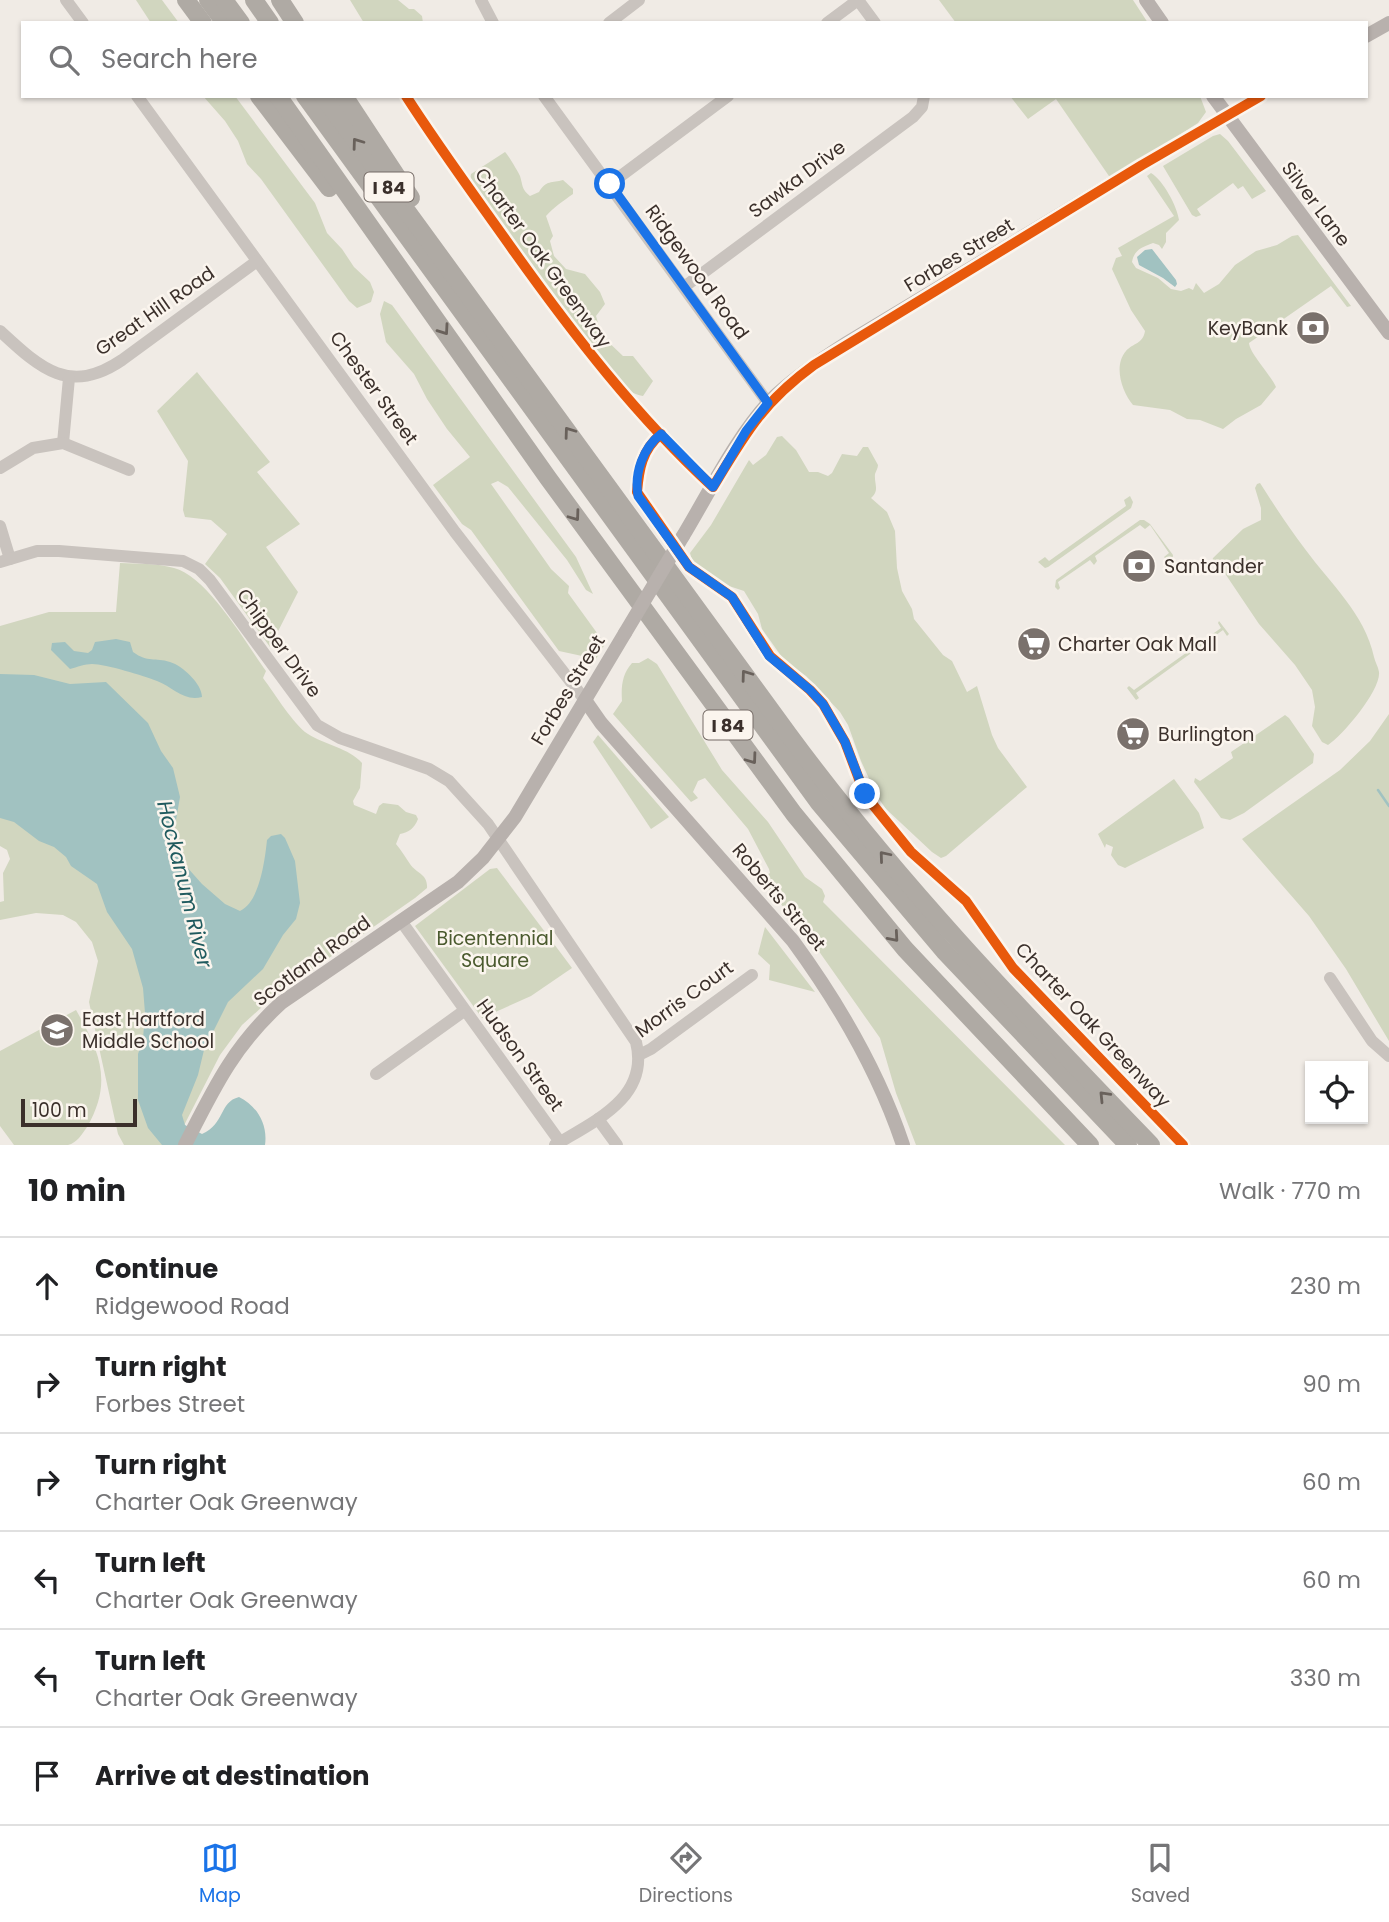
<!DOCTYPE html>
<html lang="en">
<head>
<meta charset="utf-8">
<style>
  body { margin:0; font-family:Poppins,sans-serif; background:#f6f6f6; color:#202124 }
  .controls { position:absolute; right:21px; bottom:21px; display:grid; overflow:hidden; border-radius:0px; box-shadow:0 2px 5px #0004 }
  .controls button { width:63px; height:63px; display:grid; place-items:center; padding:0; border:0; border-bottom:2px solid #e0e0e0; background:#fff; color:#202124; font:35px sans-serif }
  .scale { position:absolute; left:21px; bottom:18px; width:116px; box-sizing:border-box; padding-left:7px; border:4px solid #3b302b; border-top:0; font-size:19px; line-height:24px; white-space:nowrap; color:#3b302b; -webkit-text-stroke:5px #fbf5ee; paint-order:stroke }
  .stop { position:absolute; width:21px; height:21px; margin:-16px; border:5px solid #1a73e8; border-radius:50%; background:#fff }
  .stop.end { background:#1a73e8; border-color:#fff; box-shadow:0 2px 7px #0008 }
  .list { margin:0; padding:0; list-style:none }
  h2 { display:flex; justify-content:space-between; align-items:center; height:91px; margin:0; padding:0 28px; font-size:30px }
  h2 small { font-size:23px; font-weight:400; color:#757577 }
  .list li { display:grid; grid-template-columns:46px 1fr auto; gap:21px; align-items:center; box-sizing:border-box; height:98px; padding:0 28px; border-top:2px solid #e0e0e0 }
  .list b { display:block; font-size:26px; white-space:nowrap }
  .list p { margin:0; font-size:23px; white-space:nowrap; color:#757577 }
  .list em { font-size:23px; font-style:normal; color:#757577 }
  .icon { flex:none; width:38px; height:38px; fill:none; stroke:currentColor; stroke-width:2; stroke-linecap:round; stroke-linejoin:round }
  .map { position:relative; flex:none; width:1389px; height:1145px; overflow:hidden }
  .search { position:absolute; background:#fff; box-shadow:0 2px 5px #0004; left:21px; right:21px; top:21px; height:77px; display:flex; align-items:center; gap:18px; box-sizing:border-box; padding:0 24px; border-radius:0px; color:#757577; font-size:26px }
  .sheet { height:679px; background:#fff }
  nav { display:flex; justify-content:space-around; align-items:center; box-sizing:border-box; height:98px; border-top:2px solid #e0e0e0; background:#fff; font-size:19px; color:#757577 }
  nav a { display:grid; justify-items:center; gap:4px }
  nav .on { color:#1a73e8 }
  .map>svg:first-child { display:block }
  .green { fill:#d1d6bf }
  .water { fill:#a1c2c1 }
  .lines { fill:none; stroke-linecap:round; stroke-linejoin:round }
  .stream { stroke:#a1c2c1; stroke-width:2.5 }
  .minor { stroke:#c9c3be; stroke-width:12 }
  .major { stroke:#b8b1ad; stroke-width:14 }
  .highway { stroke:#afaaa4; stroke-width:18 }
  .major-bridge { stroke:#b8b1ad; stroke-width:14 }
  .cycleway-casing { stroke:#fbf5ee; stroke-width:15 }
  .cycleway { stroke:#e8590c; stroke-width:10 }
  .oneway { stroke:#69615b }
  .route { stroke:#1a73e8; stroke-width:9 }
  .labels { text-anchor:middle; dominant-baseline:central; stroke-width:5; stroke-linejoin:round; paint-order:stroke }
  .shield { fill:#fbf5ee; stroke:#756b66; stroke-width:2 }
  .shield-label { font-size:18px; font-weight:bold; fill:#3b302b }
  .street-label { font-size:19px; fill:#3b302b; stroke:#fbf5ee }
  .poi-label { font-size:19px; fill:#3b302b; stroke:#fbf5ee; text-anchor:start }
  .park-label { font-size:19px; fill:#4a5a2e; stroke:#fbf5ee }
  .water-label { font-size:21px; font-style:italic; fill:#1f5a5e; stroke:#fbf5ee }
</style>
</head>
<body>
<div class="map">
<svg width="1389" height="1145" viewBox="0 0 1389 1145">
  <rect width="100%" height="100%" fill="#f0ebe5"/>
  <g class="green">
    <path d="M136,0h26l17,23h-28z"/>
    <path d="M350,0h48l11,9h5l8,7 1,7h-59z"/>
    <path d="M939,0h194l15,23h-192z"/>
    <path d="M203,96h32l80,107 12,30 15,16 12,18 16,15 4,10 -3,10 -14,6 -8,-7 -88,-122 -14,-15 -9,-23 -13,-20z"/>
    <path d="M1010,96h190l6,16 -8,11 -87,56 -55,-80 -28,20z"/>
    <path d="M1220,134l8,7 38,50 -14,8 -9,-13 -5,3 -5,-6 -36,26 4,6 -5,2 -4,-2 -29,-49 50,-30z"/>
    <path d="M505,152c2,1 14,21 15,24 3,9 1,13 10,20l9,-4c7,-12 13,-9 24,-12l10,9v5c-10,7 -19,13 -27,22l7,20 -3,5 4,15 12,13 19,5 15,18 5,12 -9,12 6,20 21,20h10l20,25 -10,15c-19,-3 -25,-20 -37,-33 -15,-16 -28,-28 -39,-47l-97,-135 1,-7z"/>
    <path d="M1151,173c12,7 26,33 28,47l-13,13v9l-4,7 -3,-4 -6,-2c-11,4 -19,7 -21,19l4,6 22,10 13,11 10,2 8,-3 4,2 3,-7 8,10 15,-9 16,-19 21,-14 21,-6 15,-9 6,-1 53,71 -4,1 -16,-21 -82,57c1,11 22,32 27,44l-15,18 -25,14 -13,10 -23,-9 -13,-1 -17,-9 -37,-5c-11,-13 -20,-39 -7,-54 7,-8 17,-7 19,-20l-14,-21 -19,-41 4,-11 6,-2 -4,-8 56,-32 -27,-40z"/>
    <path d="M384,301l8,4 184,252 17,37 -7,-4 -19,-30 -59,-73 -10,-6 -7,3 60,85 18,17 -1,7 37,51 -9,15 -37,-8 -88,-121 -9,-6 -29,-39 37,-28 -23,-28 -20,-30 -13,-25 -28,-32 -6,-28z"/>
    <path d="M197,372l73,90 -13,10 43,52 -34,23 32,45 -28,55 -50,-69 -15,-14 22,-30 -16,-14 -26,-3 -2,-7 5,-49 -31,-50z"/>
    <path d="M782,436l14,14 13,22h9l10,4 4,-3 10,-19 15,2 6,-9h5l10,18c0,3 -2,6 -3,9 -1,10 5,16 -4,24l16,14 8,19 2,37 5,23 10,18 2,10 29,36 9,6 15,31 10,-6 15,49 6,13 29,39 -81,69 -5,2 -9,-6 -46,-43 -9,-13 -16,-35 -13,-36 -8,-13 -34,-36 -22,-16 -22,-31 -4,-15 -14,-23 -21,-7 -30,-20 -3,-11 21,-28 38,-65 4,5 13,-10 11,-18z"/>
    <path d="M1260,483c14,22 29,45 45,66 25,34 60,65 69,108 1,5 4,9 5,15 2,18 -36,63 -51,73l-6,-3 -10,-16 3,-19 -3,-17 -17,-25 -36,-41 -35,-52 -12,-10 1,-4 30,-29 18,-9v-12l-6,-20 2,-4z"/>
    <path d="M1130,496l3,6 -2,6 -83,59 -3,1 -7,-6 7,-5 4,4 77,-55 -2,-6z"/>
    <path d="M1140,520h4l6,4 23,31 -1,8 -2,1 -6,-7 5,-4 -19,-28 -5,4 -5,-4 -45,31 2,5 -3,4 -4,-5 -32,22 2,6 -2,2 -3,-3 1,-7z"/>
    <path d="M120,563c17,1 37,0 54,5 33,8 72,75 92,103l-3,7c12,16 30,46 45,56 17,11 41,14 54,29l-2,25 -7,13 1,4 22,9 3,-8 4,-3 15,2 8,7 10,3 2,4c-4,10 -9,13 -18,15l-4,10c5,6 10,14 14,20 7,10 18,10 17,24l-12,10 -142,99 -31,28 -22,30 -46,90h-50l-6,-11 -29,-132 9,-41 -6,-19 -16,-20 -13,-7 -27,-2 -36,7v-18l4,-1 -1,-28 7,-14 -3,-9 -7,-4v-220l49,-14h67z"/>
    <path d="M1219,621l10,13 -2,2 -4,-6 -87,63 3,5 -3,2 -9,-12 2,-2 5,4 87,-62 -3,-5z"/>
    <path d="M648,658l9,6 65,106 46,52 37,55 17,12 3,7 -2,6 242,243h-149l-20,-52 -16,-55 -69,-98 -51,-61 10,-6 -1,-4 -21,-40 -43,-51 -7,3 -5,11 5,6 -7,4 -78,-88 9,-13c-1,-14 0,-27 10,-38h7z"/>
    <path d="M1389,714v327l-43,-72 -37,-53 -67,-77 98,-69 30,-29z"/>
    <path d="M1285,715l4,3 25,36 -1,9 -69,50 -14,7 -9,-2 -27,-36 1,-4 5,3 33,-23 -2,-6z"/>
    <path d="M598,735l71,82 -18,12 -58,-87z"/>
    <path d="M1174,779l25,34 5,15 -79,40 -7,-3 -7,-10 2,-8 -7,-3 -1,4 -7,-14z"/>
    <path d="M497,868l75,100 -41,28 -49,22 -67,-92 75,-57z"/>
    <path d="M765,927l50,65 -46,-12 1,-15 -12,-11z"/>
    <path d="M76,1010c24,42 37,72 11,117 -5,7 -10,16 -19,18 -14,0 -39,0 -54,0l-14,-19v-75z"/>
  </g>
  <g class="water">
    <path d="M1152,249l24,31 1,4 -2,3 -12,-9 -24,-13 -2,-8 8,-7z"/>
    <path d="M116,639l14,3 3,10c15,11 22,5 37,10 13,4 32,22 32,35 -18,5 -29,-10 -45,-16 -13,-5 -51,-17 -65,-17 -7,0 -15,3 -22,5l-19,-19 1,-7 13,-1 9,9 14,2 4,-3 3,-8z"/>
    <path d="M0,674l34,1 36,9 36,-2 42,41 13,28 12,17 7,29 -8,46 6,14 24,27 23,20 15,7c20,-9 25,-52 27,-71l4,-4 10,-2 4,4 10,23 5,42 -4,16 -13,16 -20,34 -35,33 -24,48 -6,25 -16,40 3,10 17,9c23,-10 17,-32 37,-37 18,9 29,27 26,48h-103l-14,-17 -10,-28v-46l5,-15 2,-26 -2,-25 -11,-39 -25,-37 -10,-28 -26,-18 -5,-9 -12,-10 -15,-6 -25,-19 -14,-4z"/>
  </g>
  <g class="lines">
    <path class="stream" d="M1378,790l11,16"/>
    <g class="minor">
      <path d="M66,0l17,23"/>
      <path d="M481,0l12,23"/>
      <path d="M609,23l30,-23"/>
      <path d="M827,23l31,-23 17,23"/>
      <path d="M137,96l318,436 130,168"/>
      <path d="M544,96l224,307"/>
      <path d="M610,184l118,-88"/>
      <path d="M684,287l229,-170 9,-10 2,-11"/>
      <path d="M0,331c40,37 69,65 122,29l135,-99"/>
      <path d="M63,443l6,-65"/>
      <path d="M0,468l33,-20 30,-5 66,27"/>
      <path d="M0,526l10,33"/>
      <path d="M0,562l37,-11h22l124,10 16,8 11,11 107,145 23,13 89,31 20,12 39,43 148,218c14,55 -41,79 -81,103"/>
      <path d="M401,921l159,221"/>
      <path d="M1330,978l42,63 17,15"/>
      <path d="M639,1055l12,-6 101,-74"/>
      <path d="M376,1074l88,-63"/>
      <path d="M598,1119l19,26"/>
    </g>
    <g class="major">
      <path d="M1146,0l16,23"/>
      <path d="M1366,36l23,-13"/>
      <path d="M1213,96l176,237"/>
      <path d="M683,536c26,-43 53,-99 87,-135 23,-23 50,-41 77,-58l295,-178 119,-69"/>
      <path d="M585,700l16,23 192,218c46,63 85,129 110,204"/>
      <path d="M185,1145c29,-57 48,-98 96,-142l177,-121 25,-24 32,-41 110,-184"/>
    </g>
    <g class="highway">
      <path d="M186,0l17,23"/>
      <path d="M208,0l17,23"/>
      <path d="M224,0l17,23"/>
      <path d="M254,0l16,23"/>
      <path d="M280,0l15,23"/>
      <path d="M259,96l70,92"/>
      <path d="M278,96l270,382 246,336 111,135 185,196"/>
      <path d="M305,96l514,707 125,148 184,194"/>
      <path d="M323,96l466,639c109,148 235,278 362,410"/>
      <path d="M344,96l67,102"/>
    </g>
    <path class="major-bridge" d="M625,633l58,-97"/>
    <g class="cycleway-casing">
      <g id="cycleway">
        <path d="M406,96c34,53 71,103 107,154 60,84 124,167 200,237 32,-53 49,-84 101,-122l328,-200 119,-69"/>
        <path d="M661,434c-19,16 -22,35 -24,58l52,75 43,30 38,59 40,34 13,14 22,38 20,53 46,57 55,49 47,67 170,177"/>
      </g>
    </g>
    <use href="#cycleway" class="cycleway"/>
  </g>
  <defs><path id="oneway-chevron" d="M-2-3.5L2.5 0L-2 3.5" fill="none" stroke-width="1.6" stroke-linecap="round" stroke-linejoin="round" transform="scale(1.75)"/></defs>
  <g class="oneway">
    <use href="#oneway-chevron" transform="translate(357 143) rotate(-126)"/>
    <use href="#oneway-chevron" transform="translate(444 330) rotate(55)"/>
    <use href="#oneway-chevron" transform="translate(569 432) rotate(-126)"/>
    <use href="#oneway-chevron" transform="translate(575 516) rotate(54)"/>
    <use href="#oneway-chevron" transform="translate(746 675) rotate(-126)"/>
    <use href="#oneway-chevron" transform="translate(752 759) rotate(54)"/>
    <use href="#oneway-chevron" transform="translate(884 856) rotate(-130)"/>
    <use href="#oneway-chevron" transform="translate(894 937) rotate(49)"/>
    <use href="#oneway-chevron" transform="translate(1104 1096) rotate(-134)"/>
  </g>
  <g class="lines">
    <path class="route" d="M610,184l158,219 -22,28 -33,56 -52,-53c-18,14 -27,39 -23,62l51,71 43,30 37,59 41,34 13,14 22,38 20,52"/>
  </g>
  <defs>
    <g id="bank-disc" transform="scale(1.75)"><circle r="9.5" fill="#7a716c" stroke="#fbf5ee"/><path d="M-6-4H6V4H-6ZM0-2.3a2.3 2.3 0 1 0 0 4.6a2.3 2.3 0 1 0 0-4.6Z" fill="#fff"/></g>
    <g id="supermarket-disc" transform="scale(1.75)"><circle r="9.5" fill="#7a716c" stroke="#fbf5ee"/><path d="M-6-5.5h2.5l.6 2H6L4.5 2H-2.5L-4.4-4H-6ZM-1.5 3.2a1.3 1.3 0 1 0 .1 0ZM3 3.2a1.3 1.3 0 1 0 .1 0Z" fill="#fff"/></g>
    <g id="school-disc" transform="scale(1.75)"><circle r="9.5" fill="#7a716c" stroke="#fbf5ee"/><path d="M0-5L7-2L0 1L-7-2ZM-4 1L0 2.5L4 1V4Q0 6-4 4Z" fill="#fff"/></g>
  </defs>
  <g fill-rule="evenodd">
    <use href="#bank-disc" x="1313" y="328"/>
    <use href="#bank-disc" x="1139" y="566"/>
    <use href="#supermarket-disc" x="1034" y="644"/>
    <use href="#supermarket-disc" x="1133" y="734"/>
    <use href="#school-disc" x="57" y="1030"/>
  </g>
  <g class="labels">
    <g class="shield">
      <rect x="364.5" y="172.5" width="49" height="29" rx="5"/>
      <rect x="703.5" y="710.5" width="49" height="29" rx="5"/>
    </g>
    <g class="shield-label">
      <text x="389" y="187">I 84</text>
      <text x="728" y="725">I 84</text>
    </g>
    <g class="street-label">
      <text transform="translate(797 179) rotate(-37)">Sawka Drive</text>
      <text transform="translate(1316 204) rotate(53)">Silver Lane</text>
      <text transform="translate(959 255) rotate(-31)">Forbes Street</text>
      <text transform="translate(543 258) rotate(54)">Charter Oak Greenway</text>
      <text transform="translate(697 272) rotate(54)">Ridgewood Road</text>
      <text transform="translate(155 311) rotate(-35)">Great Hill Road</text>
      <text transform="translate(374 388) rotate(54)">Chester Street</text>
      <text transform="translate(279 643) rotate(54)">Chipper Drive</text>
      <text transform="translate(568 690) rotate(-59)">Forbes Street</text>
      <text transform="translate(779 897) rotate(50)">Roberts Street</text>
      <text transform="translate(312 961) rotate(-36)">Scotland Road</text>
      <text transform="translate(684 999) rotate(-36)">Morris Court</text>
      <text transform="translate(1093 1025) rotate(47)">Charter Oak Greenway</text>
      <text transform="translate(520 1055) rotate(54)">Hudson Street</text>
    </g>
    <g class="poi-label">
      <text x="1288" y="328" text-anchor="end">KeyBank</text>
      <text x="1164" y="566">Santander</text>
      <text x="1058" y="644">Charter Oak Mall</text>
      <text x="1158" y="734">Burlington</text>
      <text x="82" y="1019">East Hartford<tspan x="82" dy="22">Middle School</tspan></text>
    </g>
    <g class="park-label">
      <text x="495" y="938">Bicentennial<tspan x="495" dy="22">Square</tspan></text>
    </g>
    <g class="water-label">
      <text transform="translate(185 884) rotate(76)">Hockanum River</text>
    </g>
  </g>
</svg>
<div class="controls">
<button><svg class="icon" aria-label="locate" viewBox="0 0 24 24"><circle cx="12" cy="12" r="6"/><path d="M12 2v4M12 18v4M2 12h4M18 12h4"/></svg></button>
</div>
<div class="scale">100 m</div>
<div class="stop" style="left:610px;top:184px"></div>
<div class="stop end" style="left:865px;top:794px"></div>
<div class="search"><svg class="icon" aria-label="search" viewBox="0 0 24 24"><circle cx="10" cy="10" r="6"/><path d="M15 15l6 6"/></svg>Search here</div>
</div>
<section class="sheet">
<h2>10 min<small>Walk · 770 m</small></h2>
<ul class="list">
<li><svg class="icon" aria-label="ahead" viewBox="0 0 24 24"><path d="M12 20V5M6 11l6-6 6 6"/></svg><div><b>Continue</b><p>Ridgewood Road</p></div><em>230 m</em></li>
<li><svg class="icon" aria-label="right" viewBox="0 0 24 24"><path d="M7 20v-9h11M14 6l5 5-5 5"/></svg><div><b>Turn right</b><p>Forbes Street</p></div><em>90 m</em></li>
<li><svg class="icon" aria-label="right" viewBox="0 0 24 24"><path d="M7 20v-9h11M14 6l5 5-5 5"/></svg><div><b>Turn right</b><p>Charter Oak Greenway</p></div><em>60 m</em></li>
<li><svg class="icon" aria-label="left" viewBox="0 0 24 24"><path d="M17 20v-9H6M10 6l-5 5 5 5"/></svg><div><b>Turn left</b><p>Charter Oak Greenway</p></div><em>60 m</em></li>
<li><svg class="icon" aria-label="left" viewBox="0 0 24 24"><path d="M17 20v-9H6M10 6l-5 5 5 5"/></svg><div><b>Turn left</b><p>Charter Oak Greenway</p></div><em>330 m</em></li>
<li><svg class="icon" aria-label="arrive" viewBox="0 0 24 24"><path d="M6 21V4h12l-3 4 3 4H6"/></svg><div><b>Arrive at destination</b></div></li>
</ul>
</section>
<nav>
<a class="on"><svg class="icon" aria-label="map" viewBox="0 0 24 24"><path d="M3 6l6-2 6 2 6-2v14l-6 2-6-2-6 2zM9 4v14M15 6v14"/></svg>Map</a>
<a><svg class="icon" aria-label="directions" viewBox="0 0 24 24"><path d="M12 3l9 9-9 9-9-9zM9 14v-3h6M13 9l2 2-2 2"/></svg>Directions</a>
<a><svg class="icon" aria-label="saved" viewBox="0 0 24 24"><path d="M7 4h10v16l-5-4-5 4z"/></svg>Saved</a>
</nav>
</body>
</html>
